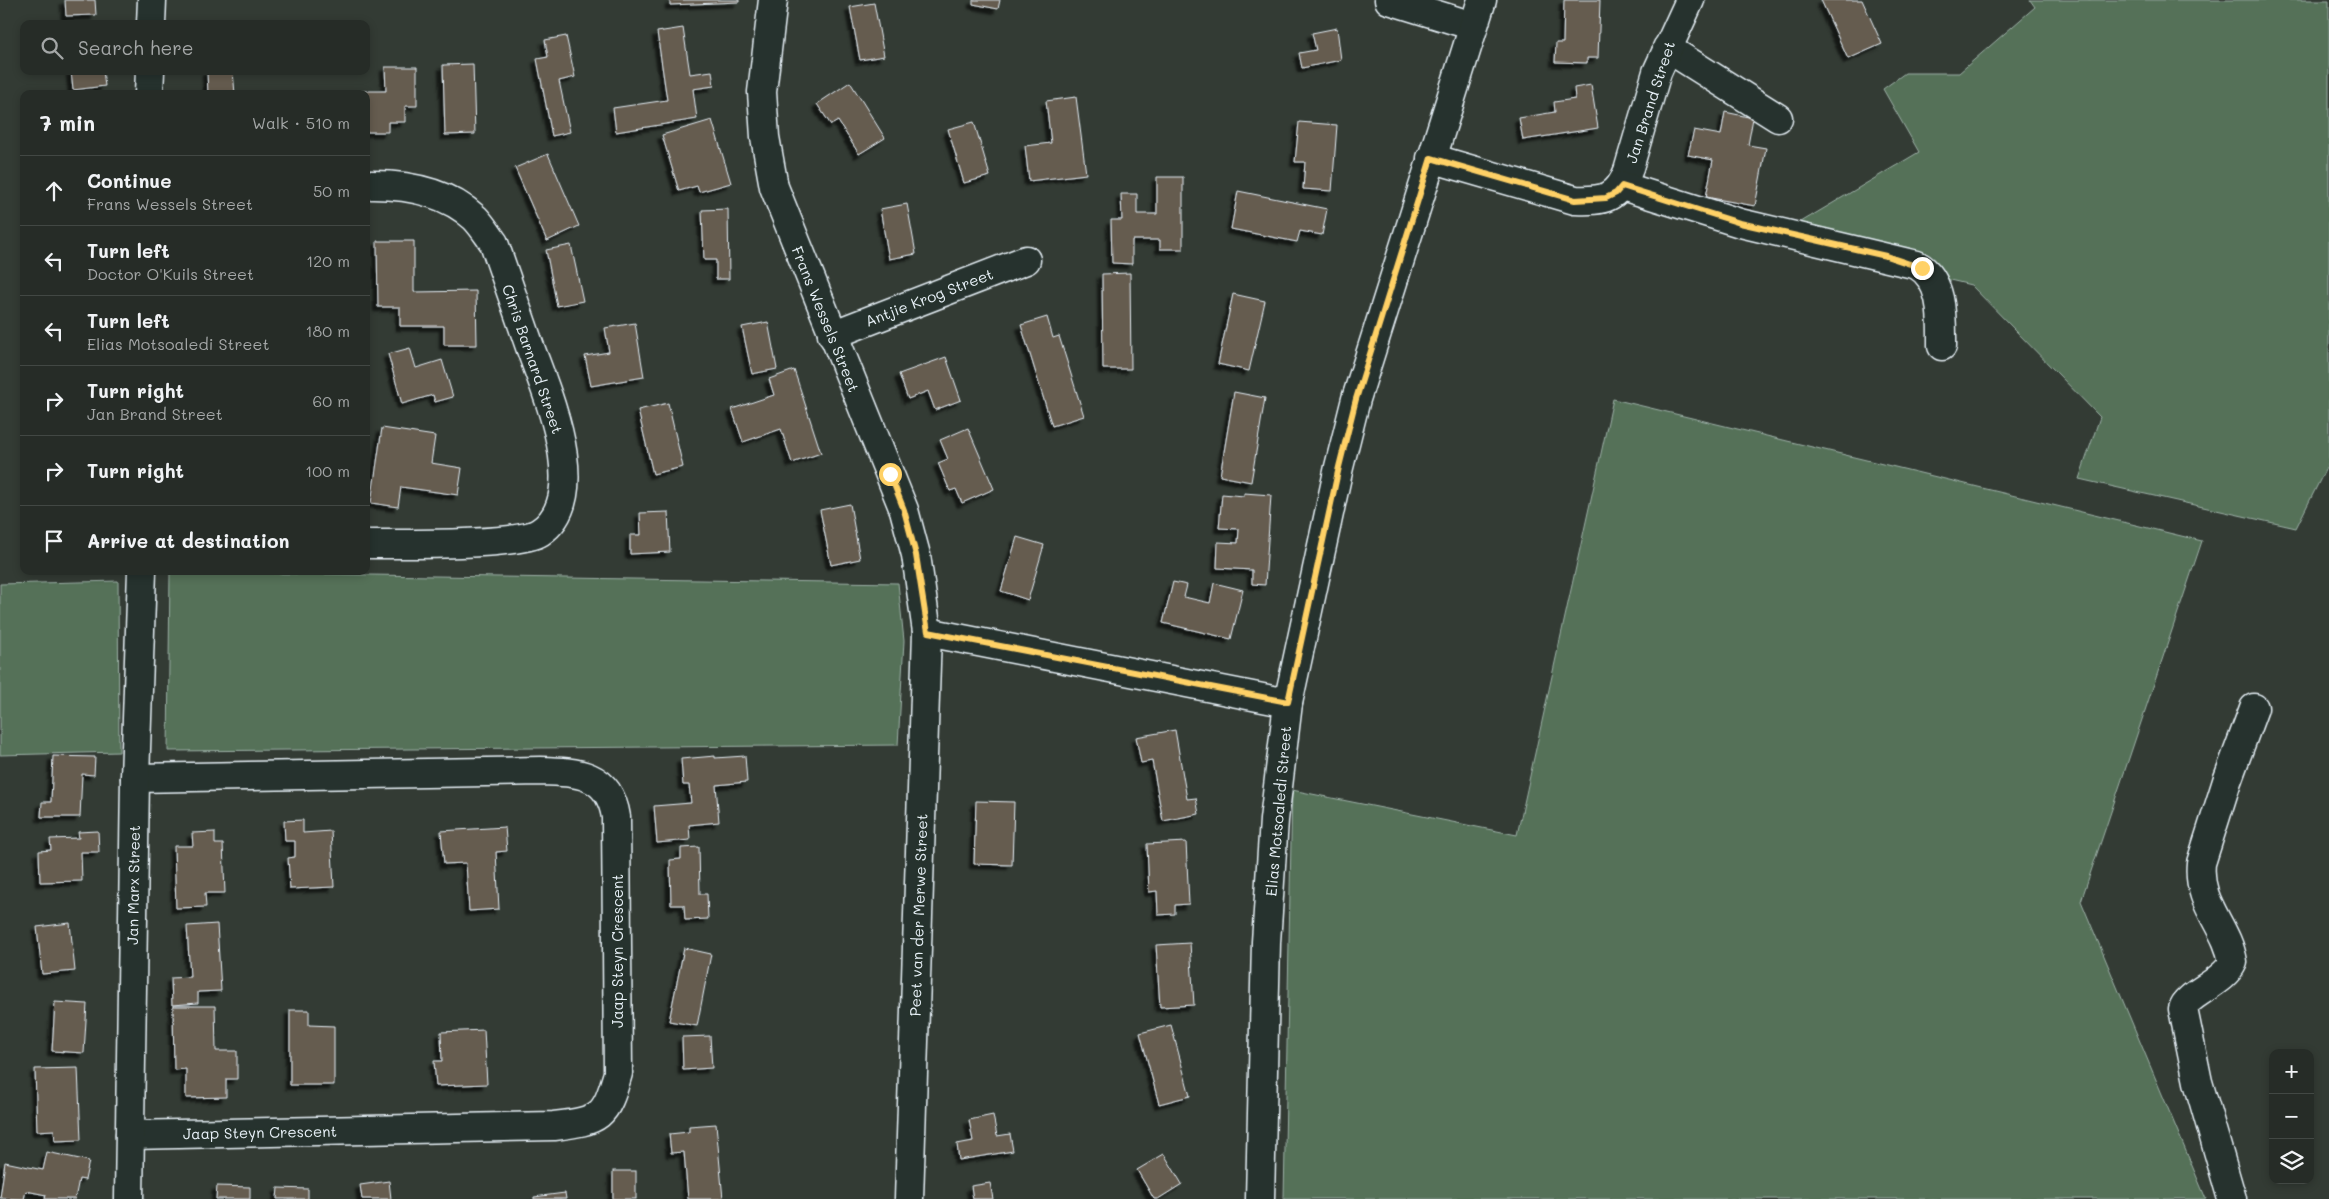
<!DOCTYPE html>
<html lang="en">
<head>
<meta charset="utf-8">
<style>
  body { margin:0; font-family:Mali,sans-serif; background:#323833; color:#f1f3f6 }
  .controls { position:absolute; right:15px; bottom:15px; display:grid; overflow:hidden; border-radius:10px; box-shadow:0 2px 8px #0003 }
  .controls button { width:45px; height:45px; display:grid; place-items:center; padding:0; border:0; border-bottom:1px solid #424844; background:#262c27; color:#f1f3f6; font:25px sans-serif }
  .stop { position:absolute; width:15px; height:15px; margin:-11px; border:4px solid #ffd166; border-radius:50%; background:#fff }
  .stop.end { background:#ffd166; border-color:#fff; box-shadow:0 1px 5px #0008 }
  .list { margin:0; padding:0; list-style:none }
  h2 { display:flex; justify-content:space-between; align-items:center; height:65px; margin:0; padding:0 20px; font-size:21px }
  h2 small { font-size:16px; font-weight:400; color:#a4a7a7 }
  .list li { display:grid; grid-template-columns:32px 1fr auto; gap:15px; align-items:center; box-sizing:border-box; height:70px; padding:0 20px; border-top:1px solid #424844 }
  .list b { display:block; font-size:19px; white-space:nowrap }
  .list p { margin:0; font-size:16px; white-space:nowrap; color:#a4a7a7 }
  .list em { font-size:16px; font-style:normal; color:#a4a7a7 }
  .icon { flex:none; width:28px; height:28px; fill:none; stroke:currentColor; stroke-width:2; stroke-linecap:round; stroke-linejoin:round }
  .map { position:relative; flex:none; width:2329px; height:1199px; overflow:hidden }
  .search { position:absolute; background:#262c27; box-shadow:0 2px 8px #0003; left:20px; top:20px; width:350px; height:55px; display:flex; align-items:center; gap:12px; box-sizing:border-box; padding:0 18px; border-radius:10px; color:#a4a7a7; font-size:19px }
  .panel { position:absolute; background:#262c27; box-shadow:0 2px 8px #0003; left:20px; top:90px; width:350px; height:485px; border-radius:10px }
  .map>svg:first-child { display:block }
  .green { fill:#547158; stroke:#9eb1a8 }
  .building { fill:#655b50; stroke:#e8f1f8; filter:url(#shadow) }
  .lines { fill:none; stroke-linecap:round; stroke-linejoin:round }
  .minor-casing { stroke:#e8f1f8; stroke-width:31 }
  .minor { stroke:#26332d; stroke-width:28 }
  .route { stroke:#ffd166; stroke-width:6 }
  .labels { text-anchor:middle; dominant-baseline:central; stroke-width:4; stroke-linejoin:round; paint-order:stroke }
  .street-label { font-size:15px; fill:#e8f1f8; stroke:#26332d }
</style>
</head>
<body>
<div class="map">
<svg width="2329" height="1199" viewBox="0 0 2329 1199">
  <defs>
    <filter id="shadow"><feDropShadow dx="-4.5" dy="4.5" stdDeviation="1" flood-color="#0009"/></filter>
  </defs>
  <rect width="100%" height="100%" fill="#333b34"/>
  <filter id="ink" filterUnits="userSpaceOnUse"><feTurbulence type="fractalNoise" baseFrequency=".02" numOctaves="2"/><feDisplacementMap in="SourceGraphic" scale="10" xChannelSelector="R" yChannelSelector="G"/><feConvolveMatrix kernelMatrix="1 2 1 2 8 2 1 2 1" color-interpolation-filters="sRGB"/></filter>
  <g filter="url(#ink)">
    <g class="green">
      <path d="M2030,0h299v462l-33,66 -217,-49 21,-62 -129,-132 -197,-47 145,-86 -36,-63 22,-16h54l76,-66z"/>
      <path d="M1613,399l589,142 -121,360 125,298h-922l8,-409 225,45z"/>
      <path d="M170,572l728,11 6,58 -6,104 -730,6z"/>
      <path d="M118,581l1,171 -119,3v-171z"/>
    </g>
    <g class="building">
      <path d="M65,0h30l1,15 -30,1z"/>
      <path d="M670,0h69v2l-69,3z"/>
      <path d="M973,0h27l-2,9 -25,-5z"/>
      <path d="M1564,0h36l-2,58h-11v5l-32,-1 1,-19h7z"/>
      <path d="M1821,0h41l20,44 -34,15z"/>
      <path d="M874,3l10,53 -24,4 -10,-53z"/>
      <path d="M683,28l7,46 22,-3 2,15 -21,3 4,30 -81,13 -3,-24 54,-8 -10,-68z"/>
      <path d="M1337,28l4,32 -39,8 -3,-15 17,-3 -4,-17z"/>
      <path d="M566,36l9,41 -16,4 11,51 -18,4 -15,-77 11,-2 -3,-17z"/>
      <path d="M473,64l2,70 -30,1 -2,-70z"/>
      <path d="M385,67h32v39h-12v16h-17v10h-22v-38h-10v-3h30z"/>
      <path d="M71,71h32l2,15 -32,4z"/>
      <path d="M207,71h26l2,23h-27z"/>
      <path d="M850,82l35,56 -26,16 -21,-33 -7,4 -14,-21z"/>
      <path d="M1591,85l7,43 -75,12 -4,-22 36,-6 -1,-10 21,-3 -1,-11z"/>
      <path d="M1076,97l10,77 -57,7 -4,-35 26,-3 -5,-42z"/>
      <path d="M1725,112l28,6 -5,27 18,3 -11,58 -49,-9 7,-37 -25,-5 6,-25 27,5z"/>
      <path d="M712,120l19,63 -32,9 -2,-6 -18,5 -17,-56z"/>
      <path d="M974,122l16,54 -26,7 -16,-54z"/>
      <path d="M1299,122l38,3 -5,66 -29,-2 2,-27h-10z"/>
      <path d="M548,154l31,72 -32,15 -32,-73z"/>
      <path d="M1157,177h26v72h-23v-9h-28v24l-20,-1 -1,-43h11l-1,-26h16v20h20z"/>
      <path d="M1238,191l89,18 -5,26 -22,-4 -3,11 -66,-13z"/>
      <path d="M907,204l9,50 -27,5 -9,-50z"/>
      <path d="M728,209l1,70h-13v-19h-12l-2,-50z"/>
      <path d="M377,241h37v51l62,-1 1,54h-33v-19h-44v-19h-22z"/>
      <path d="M571,245l12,56 -26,5 -11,-56z"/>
      <path d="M1130,273l1,96h-28l-1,-95z"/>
      <path d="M1233,294l32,7 -16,70 -31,-7z"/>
      <path d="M1047,317l6,21 6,-2 25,80 -32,10 -31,-101z"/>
      <path d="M768,322l9,47 -25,5 -10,-47z"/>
      <path d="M635,323l9,54 -53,9 -6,-30 24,-4 -4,-24z"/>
      <path d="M410,348l6,20 26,-8 11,37 -18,5 -2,-7 -31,9 -14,-50z"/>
      <path d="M946,357l15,43 -26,10 -7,-19 -20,8 -9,-25z"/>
      <path d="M794,370l27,83 -29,10 -11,-34 -38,13 -11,-33 42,-14 -5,-16z"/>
      <path d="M1234,392l31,6 -14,84 -31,-6z"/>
      <path d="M668,403l15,64 -30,7 -15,-64z"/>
      <path d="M382,428l53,8 -4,27 31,5 -4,27 -57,-8 -3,20 -27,-4z"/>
      <path d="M968,428l26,61 -32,14 -6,-14 -6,2 -12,-28 10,-4 -8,-19z"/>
      <path d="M1244,493l27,2 -6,90 -13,-1v-14l-35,-2 1,-26 20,1 1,-14 -20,-1 3,-34 22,2z"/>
      <path d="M850,504l10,55 -29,6 -11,-55z"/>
      <path d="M668,512l2,40 -40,2v-19h11l-1,-22z"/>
      <path d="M1017,537l27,8 -16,55 -27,-9z"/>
      <path d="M1173,582l14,3 -3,12 26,6 4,-20 29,7 -12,49 -68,-16z"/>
      <path d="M1175,730l12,69 9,-1 3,16 -36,7 -11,-60 -11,2 -5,-26z"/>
      <path d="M53,756l42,1 -1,18 -12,-1 -2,43h-39l1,-15h9z"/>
      <path d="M715,756v2l30,-2 2,26 -31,3 3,37 -30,3 1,15 -33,3 -3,-37 37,-3 -2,-18h-6l-2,-26z"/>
      <path d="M976,801l38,1 -2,63 -38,-1z"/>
      <path d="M303,820v13l28,-2 3,56 -44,2 -2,-31 7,-1v-16h-10l-1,-20z"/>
      <path d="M505,827l2,24 -11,1 3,57 -30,2 -3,-48 -22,1 -3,-33z"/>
      <path d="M98,831l1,21h-18l1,29 -42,1 -1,-31 12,-1 -1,-11 29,-1 -1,-6z"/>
      <path d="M215,832v12h8l2,49h-20l1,14 -30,1 -2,-62h19l-1,-13z"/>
      <path d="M1186,842l3,62 -14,1v9l-17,1 -1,-24 -8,1 -2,-48z"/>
      <path d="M699,847l1,47h7l1,25 -23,1 -1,-15h-13l-1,-45 11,-1v-11z"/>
      <path d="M70,923l5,48 -33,3 -5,-47z"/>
      <path d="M217,924l4,67 -23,1v11l-26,2 -1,-27 19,-1 -3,-51z"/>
      <path d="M1190,943l4,62 -34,2 -4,-62z"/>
      <path d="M684,948l27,6 -14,72 -28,-5z"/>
      <path d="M55,1002l32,2 -3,49 -32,-2z"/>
      <path d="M173,1006h42l1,45h21v28h-11v18l-40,1v-29l-12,1z"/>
      <path d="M290,1010h19v15l25,1v59h-44z"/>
      <path d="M1171,1025l19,71 -31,8 -19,-71z"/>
      <path d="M484,1030l3,54 -51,2 -2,-25h8l-1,-29z"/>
      <path d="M710,1036l2,32 -29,2 -1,-33z"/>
      <path d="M78,1068l3,72 -26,1 -1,-11 -17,1 -2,-62z"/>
      <path d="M993,1115l4,21 13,-2 3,17 -54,9 -2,-16 16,-3 -4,-21z"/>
      <path d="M716,1124l7,75h-35l-4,-47 -13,1 -2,-19 20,-2v-6z"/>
      <path d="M47,1152l42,9 -4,19 -6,-1 -4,20h-30l1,-4 -20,-4 -2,8 -24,-1 5,-36 38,8z"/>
      <path d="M1164,1154l18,30 -24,15h-4l-17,-29z"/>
      <rect x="613" y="1171" width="23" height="28"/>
      <path d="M389,1181l2,18h-29l-2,-14z"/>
      <path d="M990,1183l3,16h-20l-2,-13z"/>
      <path d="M217,1186l33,1v12h-34z"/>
      <path d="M278,1188l30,1v10h-31z"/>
      <path d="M565,1193l1,6h-32v-2z"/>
    </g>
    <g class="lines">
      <g class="minor-casing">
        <g id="minor">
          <path d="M773,0l-11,92 3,45 9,50 130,323 12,45 11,77 -18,567"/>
          <path d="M1389,0l84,26"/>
          <path d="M151,24l1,-24"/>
          <path d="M1667,48l111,70"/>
          <path d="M149,94l1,-23"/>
          <path d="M1431,158l144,42c29,1 42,-1 53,-29l29,-99 33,-72"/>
          <path d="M366,185c39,-1 80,6 109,33 7,7 13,17 19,25 12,35 24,69 36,104 16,45 63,150 10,185 -21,14 -142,12 -174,12"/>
          <path d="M1622,186l118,37 177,42c27,15 25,55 25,81"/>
          <path d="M832,335l194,-75"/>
          <path d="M927,632l361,71"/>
          <path d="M130,1135l424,-9c47,-6 51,-8 64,-53l-2,-256c-7,-44 -38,-45 -76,-46l-405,7"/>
          <path d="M129,1199l6,-421 7,-207"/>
          <path d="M1260,1199l6,-257 8,-122 14,-117 51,-236 17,-68 126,-399"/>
          <path d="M2232,1199l-34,-117 -15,-73c3,-15 41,-26 50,-47 -6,-37 -36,-57 -32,-99l26,-82 27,-73"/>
        </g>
      </g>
      <use href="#minor" class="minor"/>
    </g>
  </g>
  <g class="lines" filter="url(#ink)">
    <path class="route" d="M890,474l14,36 12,45 12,77 360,70 51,-235 17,-68 75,-241 144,42 31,-2 10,-5 6,-7 118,37 146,33 36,12"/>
  </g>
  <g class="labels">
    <g class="street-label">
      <text transform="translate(1650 102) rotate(-72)">Jan Brand Street</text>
      <text transform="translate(929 297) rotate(-21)">Antjie Krog Street</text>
      <text transform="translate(826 319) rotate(68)">Frans Wessels Street</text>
      <text transform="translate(533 359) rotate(71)">Chris Barnard Street</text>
      <text transform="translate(1278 811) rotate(-85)">Elias Motsoaledi Street</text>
      <text transform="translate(133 885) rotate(-89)">Jan Marx Street</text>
      <text transform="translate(918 915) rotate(-88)">Peet van der Merwe Street</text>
      <text transform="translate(617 951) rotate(-90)">Jaap Steyn Crescent</text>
      <text transform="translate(260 1132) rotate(-1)">Jaap Steyn Crescent</text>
    </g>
  </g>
</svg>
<div class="controls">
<button>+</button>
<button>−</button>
<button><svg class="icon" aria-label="layers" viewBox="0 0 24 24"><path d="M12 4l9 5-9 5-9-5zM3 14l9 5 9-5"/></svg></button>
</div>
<div class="stop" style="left:890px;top:474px"></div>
<div class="stop end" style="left:1922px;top:268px"></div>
<div class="search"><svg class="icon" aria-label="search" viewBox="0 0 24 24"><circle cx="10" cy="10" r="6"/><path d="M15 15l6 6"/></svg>Search here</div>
<section class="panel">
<h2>7 min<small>Walk · 510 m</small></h2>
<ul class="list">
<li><svg class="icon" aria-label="ahead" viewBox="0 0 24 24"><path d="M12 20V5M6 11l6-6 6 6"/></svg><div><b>Continue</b><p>Frans Wessels Street</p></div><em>50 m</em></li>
<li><svg class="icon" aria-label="left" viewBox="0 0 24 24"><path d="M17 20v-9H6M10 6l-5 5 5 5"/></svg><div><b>Turn left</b><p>Doctor O'Kuils Street</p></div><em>120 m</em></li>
<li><svg class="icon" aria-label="left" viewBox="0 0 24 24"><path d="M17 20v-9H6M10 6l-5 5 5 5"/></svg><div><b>Turn left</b><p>Elias Motsoaledi Street</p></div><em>180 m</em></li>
<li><svg class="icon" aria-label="right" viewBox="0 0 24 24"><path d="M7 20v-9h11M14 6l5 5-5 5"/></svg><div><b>Turn right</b><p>Jan Brand Street</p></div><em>60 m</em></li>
<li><svg class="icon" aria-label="right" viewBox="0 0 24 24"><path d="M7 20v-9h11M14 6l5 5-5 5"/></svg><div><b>Turn right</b></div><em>100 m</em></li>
<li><svg class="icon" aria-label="arrive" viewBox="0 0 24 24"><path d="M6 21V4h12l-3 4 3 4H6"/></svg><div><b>Arrive at destination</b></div></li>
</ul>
</section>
</div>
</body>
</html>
